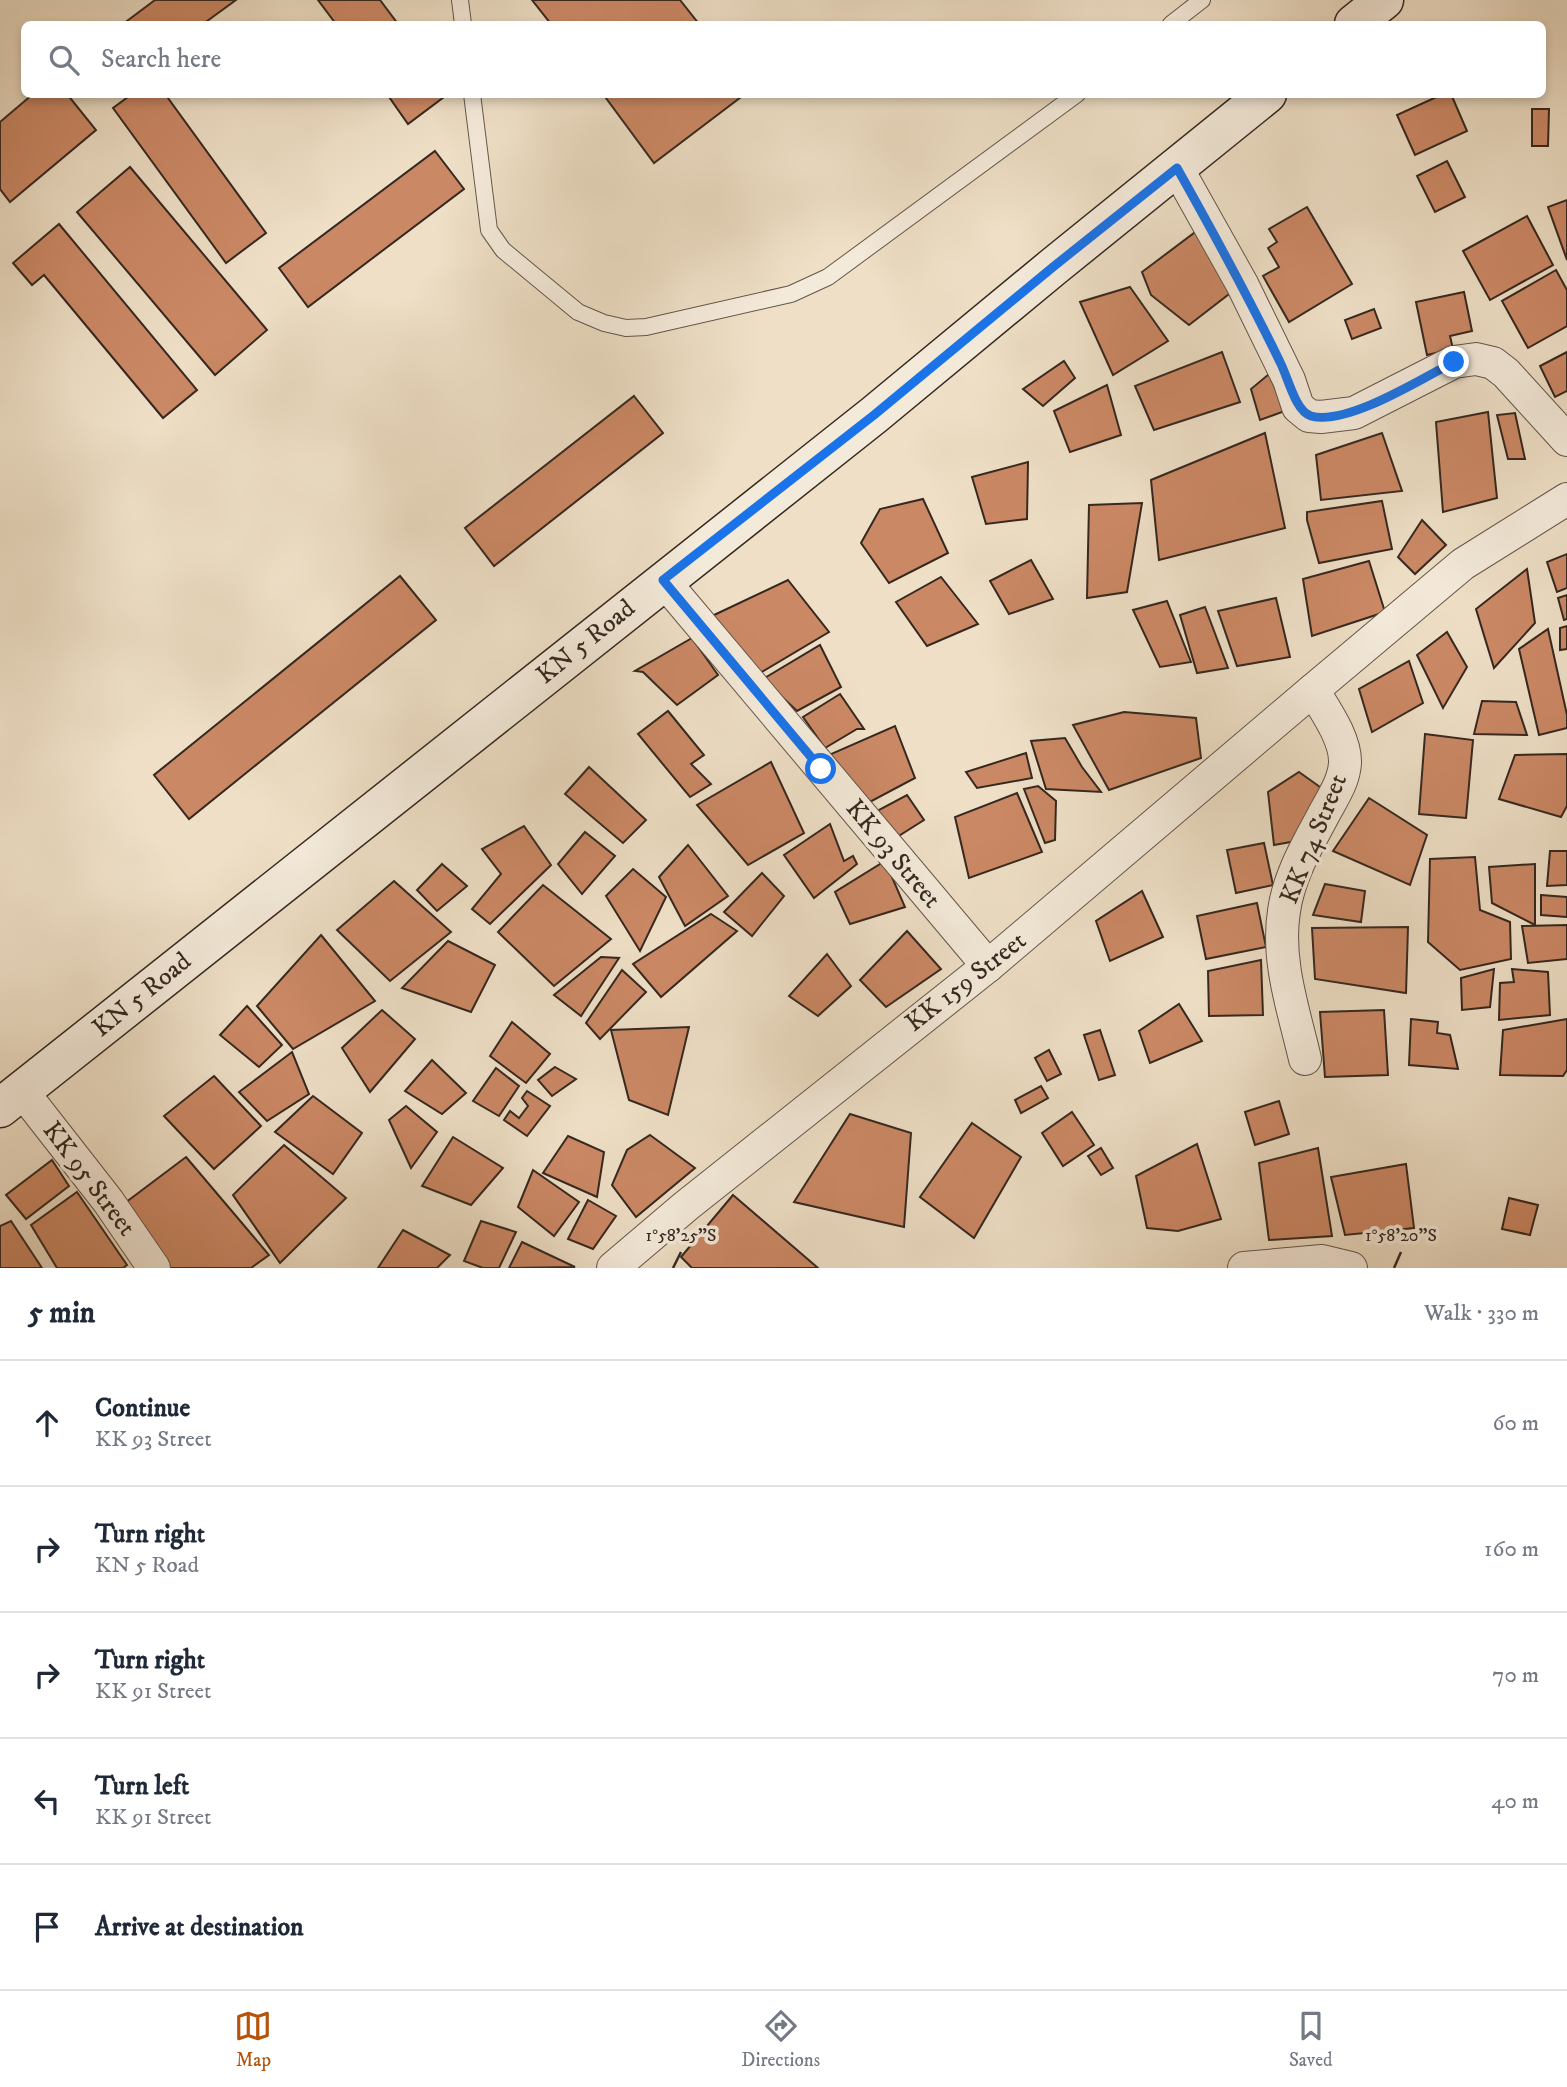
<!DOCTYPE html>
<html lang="en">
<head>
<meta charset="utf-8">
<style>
  body { margin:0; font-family:"IM FELL DW Pica",serif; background:#f6f6f7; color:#1f2937 }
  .stop { position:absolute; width:21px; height:21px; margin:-16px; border:5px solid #1a73e8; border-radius:50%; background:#fff }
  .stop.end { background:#1a73e8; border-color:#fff; box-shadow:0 2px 7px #0008 }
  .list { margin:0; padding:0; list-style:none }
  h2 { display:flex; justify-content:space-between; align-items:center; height:91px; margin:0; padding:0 28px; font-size:30px }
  h2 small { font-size:23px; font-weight:400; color:#747a83 }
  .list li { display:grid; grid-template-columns:46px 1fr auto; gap:21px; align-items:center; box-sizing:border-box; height:126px; padding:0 28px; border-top:2px solid #e0e1e3 }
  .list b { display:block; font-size:26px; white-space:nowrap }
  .list p { margin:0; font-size:23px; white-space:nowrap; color:#747a83 }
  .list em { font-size:23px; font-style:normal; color:#747a83 }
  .icon { flex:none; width:38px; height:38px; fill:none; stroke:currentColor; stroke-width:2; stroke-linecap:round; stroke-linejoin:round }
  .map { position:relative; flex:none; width:1567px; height:1268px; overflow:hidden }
  .search { position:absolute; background:#fff; box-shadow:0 4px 10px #0003; left:21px; right:21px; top:21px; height:77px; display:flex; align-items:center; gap:18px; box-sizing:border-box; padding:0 24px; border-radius:10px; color:#747a83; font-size:26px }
  .sheet { height:721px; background:#fff }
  nav { display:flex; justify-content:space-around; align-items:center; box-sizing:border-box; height:98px; border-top:2px solid #e0e1e3; background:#fff; font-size:19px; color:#747a83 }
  nav a { display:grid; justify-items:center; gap:4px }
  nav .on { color:#b45309 }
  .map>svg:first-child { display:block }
  .building { fill:#cb8865; stroke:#352820; stroke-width:2 }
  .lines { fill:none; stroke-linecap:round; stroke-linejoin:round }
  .service-casing { stroke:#63564a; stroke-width:18 }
  .minor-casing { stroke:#63564a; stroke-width:34 }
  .secondary-casing { stroke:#352820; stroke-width:41 }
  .service { stroke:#f4eada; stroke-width:16 }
  .minor { stroke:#f4eada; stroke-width:32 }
  .secondary { stroke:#f4eada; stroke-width:38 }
  .route { stroke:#1a73e8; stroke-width:9 }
  .ticks { fill:none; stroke:#352820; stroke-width:2.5 }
  .labels { text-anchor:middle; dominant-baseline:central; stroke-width:7; stroke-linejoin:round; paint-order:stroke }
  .street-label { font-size:26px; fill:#352820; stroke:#f4eada }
  .ticks-label { font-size:18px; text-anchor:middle; fill:#352820; stroke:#f4eada; stroke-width:7; stroke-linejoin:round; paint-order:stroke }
</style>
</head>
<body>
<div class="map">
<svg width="1567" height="1268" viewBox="0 0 1567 1268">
  <rect width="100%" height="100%" fill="#eedfc6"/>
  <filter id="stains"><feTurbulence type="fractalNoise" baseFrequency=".00286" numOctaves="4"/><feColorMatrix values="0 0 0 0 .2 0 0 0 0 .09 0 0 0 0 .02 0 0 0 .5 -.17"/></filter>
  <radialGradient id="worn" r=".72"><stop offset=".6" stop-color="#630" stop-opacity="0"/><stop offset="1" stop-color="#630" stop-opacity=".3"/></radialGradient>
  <g class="building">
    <path d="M155,0h81l-33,24h-80z"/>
    <path d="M318,0h62l18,24h-62z"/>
    <path d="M532,0h148l19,24h-148z"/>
    <path d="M33,94h34l29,36 -86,72 -10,-13v-67z"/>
    <path d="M132,94h33l101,139 -40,30 -113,-155z"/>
    <path d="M387,94h61l-40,30z"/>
    <path d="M603,94h142l-91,69z"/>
    <path d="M1443,94h8l16,37 -52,24 -18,-40z"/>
    <path d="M1532,109h17l-1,37h-16z"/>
    <path d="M435,151l29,38 -156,118 -29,-39z"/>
    <path d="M1447,161l18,36 -30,15 -18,-36z"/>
    <path d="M130,167l137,163 -52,45 -138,-163z"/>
    <path d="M1567,200v60l-19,-53z"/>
    <path d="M1307,207l45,77 -63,38 -26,-46 16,-9 -11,-19 9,-6 -8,-13z"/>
    <path d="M1527,216l26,49 -63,35 -27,-49z"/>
    <path d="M59,224l138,166 -34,28 -119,-143 -12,10 -19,-22z"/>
    <path d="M1198,230l44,54 -53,41 -38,-30 -9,-23z"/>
    <path d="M1556,270l11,20v36l-39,22 -26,-47z"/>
    <path d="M1130,287l38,54 -55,34 -33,-73z"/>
    <path d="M1464,292l8,39 -22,5 3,13 -26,6 -11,-53z"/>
    <path d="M1374,309l7,19 -29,11 -7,-19z"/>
    <path d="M1222,352l18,50 -86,28 -19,-44z"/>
    <path d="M1567,352v39l-12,6 -15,-31z"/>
    <path d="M1064,361l11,17 -32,28 -20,-17z"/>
    <path d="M1269,374l16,37 -25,9 -9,-31z"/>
    <path d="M1107,385l14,50 -51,17 -16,-41z"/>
    <path d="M634,396l29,37 -169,133 -29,-38z"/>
    <path d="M1488,412l9,86 -54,14 -7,-90z"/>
    <path d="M1515,413l10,46h-17l-11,-44z"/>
    <path d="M1265,433l20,95 -126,32 -8,-80z"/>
    <path d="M1382,433l20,58 -81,9 -5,-45z"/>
    <path d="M1028,462l-1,57 -41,5 -14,-47z"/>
    <path d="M923,499l25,54 -59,30 -28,-40 19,-34z"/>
    <path d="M1382,501l10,48 -73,14 -12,-43v-8z"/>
    <path d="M1142,503l-15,89 -40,6 2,-93z"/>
    <path d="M1422,520l24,25 -31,29 -17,-17z"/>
    <path d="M1567,554v34l-10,4 -10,-30z"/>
    <path d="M1031,560l22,39 -44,15 -19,-33z"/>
    <path d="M1369,561l16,51 -73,24 -9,-57z"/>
    <path d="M1527,569l8,54 -41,45 -18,-59z"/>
    <path d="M400,576l36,44 -247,199 -35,-44z"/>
    <path d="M941,577l37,47 -51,22 -31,-44z"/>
    <path d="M788,580l41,52 -74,44 -43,-60z"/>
    <path d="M1567,595v24l-3,1 -6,-22z"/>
    <path d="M1276,598l14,59 -53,9 -19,-55z"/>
    <path d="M1167,601l24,61 -31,5 -27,-57z"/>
    <path d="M1205,607l23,61 -31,5 -17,-58z"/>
    <path d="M1567,626v23l-7,1v-22z"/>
    <path d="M1548,629l19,86v13l-28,7 -20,-86z"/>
    <path d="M1447,632l20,35 -24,41 -26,-53z"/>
    <path d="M692,638l26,37 -41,30 -34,-33 -8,-1z"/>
    <path d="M820,645l21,42 -44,24 -34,-32z"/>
    <path d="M1409,661l14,42 -51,29 -13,-43z"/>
    <path d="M840,694l24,35h-7l-32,19 -22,-31z"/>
    <path d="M1482,701l34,1 11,33 -53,-1z"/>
    <path d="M668,711l36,44 -13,9 20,20 -21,13 -52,-63z"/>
    <path d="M1124,712l72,6 5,40 -92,32 -36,-65z"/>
    <path d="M895,726l20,52 -49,26 -44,-46z"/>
    <path d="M1425,734l48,6 -7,78 -47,-4z"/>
    <path d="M1065,738l17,29 19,25 -55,-3 -15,-48z"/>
    <path d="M1026,753l6,25 -55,10 -11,-16z"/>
    <path d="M1567,754v52l-6,11 -62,-18 16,-44z"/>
    <path d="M771,762l33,71 -56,32 -51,-60z"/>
    <path d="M589,767l57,53 -23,23 -58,-49z"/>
    <path d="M1299,772l21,15 2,31 -26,23 -22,4 -6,-53z"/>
    <path d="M1038,786l18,15 -1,39 -10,3 -21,-54z"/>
    <path d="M1017,793l25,59 -73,26 -14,-61z"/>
    <path d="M907,795l17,25 -30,19 -19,-27z"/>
    <path d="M1369,798l58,37 -17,50 -77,-34z"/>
    <path d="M830,824l14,37 9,-5 4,8 -43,34 -30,-43z"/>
    <path d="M524,826l27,39 -61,59 -18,-15 29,-35 -19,-25z"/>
    <path d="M585,832l30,24 -33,38 -24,-30z"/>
    <path d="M1264,843l9,42 -37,8 -9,-43z"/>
    <path d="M688,845l40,51 -43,30 -26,-49z"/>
    <path d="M1550,851h17v34l-20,1z"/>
    <path d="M1475,857l5,53 30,12 1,37 -51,11 -32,-28 2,-83z"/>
    <path d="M885,861l20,46 -55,17 -15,-32z"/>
    <path d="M442,864l25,22 -30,25 -20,-21z"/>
    <path d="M1535,864v61l-43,-22 -3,-36z"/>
    <path d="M633,869l33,28 -26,54 -34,-55z"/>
    <path d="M762,873l22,23 -32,40 -28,-24z"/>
    <path d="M394,881l57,51 -61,49 -53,-51z"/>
    <path d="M1325,884l40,7 -4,31 -48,-7z"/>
    <path d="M543,885l68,54 -57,47 -56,-54z"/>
    <path d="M1142,891l21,46 -53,24 -14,-40z"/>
    <path d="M1541,895l26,2v20l-26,-2z"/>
    <path d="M1257,903l9,44 -60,12 -9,-43z"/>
    <path d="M711,914l26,17 -76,66 -28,-33z"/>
    <path d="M1567,925v34l-39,4 -6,-37z"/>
    <path d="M1408,927l-2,66 -91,-14 -3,-51z"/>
    <path d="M907,931l34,38 -55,38 -26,-27z"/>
    <path d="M321,935l54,66 -82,48 -36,-43z"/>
    <path d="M448,941l47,24 -24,47 -69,-24z"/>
    <path d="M827,954l24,32 -33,30 -29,-20z"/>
    <path d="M601,957l18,1 -38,58 -27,-21z"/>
    <path d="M1261,960l2,55 -54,1 -1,-45z"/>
    <path d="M1494,969l-4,38 -28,3 -1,-32z"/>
    <path d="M1512,969l36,3 2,43 -51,5 1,-37 14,-1z"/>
    <path d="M622,970l24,22 -46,47 -14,-16z"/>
    <path d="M1179,1004l23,37 -52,22 -11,-32z"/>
    <path d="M247,1006l35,39 -23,22 -39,-32z"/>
    <path d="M382,1010l33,29 -45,53 -28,-44z"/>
    <path d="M1384,1010l4,65 -63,2 -5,-65z"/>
    <path d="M1411,1019l27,3 -1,11 13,2 8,34 -49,-4z"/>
    <path d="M1567,1019v51l-4,6 -63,-1 3,-45z"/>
    <path d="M512,1022l38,32 -24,29 -36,-27z"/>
    <path d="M689,1027l-21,88 -39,-15 -18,-70z"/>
    <path d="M1100,1030l15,45 -16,5 -15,-45z"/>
    <path d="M1049,1050l12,24 -14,7 -12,-23z"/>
    <path d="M292,1052l17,42 -42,27 -28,-29z"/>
    <path d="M432,1060l34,33 -24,21 -37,-23z"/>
    <path d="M555,1067l21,12 -24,17 -14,-16z"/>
    <path d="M496,1068l23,18 -20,30 -26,-15z"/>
    <path d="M214,1076l47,50 -47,43 -50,-53z"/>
    <path d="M1041,1086l7,12 -27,15 -6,-13z"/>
    <path d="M527,1091l23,15 -23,30 -23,-16 6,-9 9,7 9,-12 -6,-8z"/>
    <path d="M313,1096l49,37 -29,41 -58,-42z"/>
    <path d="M1279,1101l10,33 -34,11 -10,-33z"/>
    <path d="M406,1106l31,26 -26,36 -22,-48z"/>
    <path d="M1072,1112l22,33 -31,21 -21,-33z"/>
    <path d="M850,1114l61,19 -7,94 -110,-25z"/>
    <path d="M972,1123l49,34 -47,81 -54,-41z"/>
    <path d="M650,1135l45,33 -59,49 -24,-32 15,-35z"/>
    <path d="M568,1136l36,16 -7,45 -54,-24z"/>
    <path d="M453,1137l50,31 -32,37 -49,-19z"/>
    <path d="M1197,1144l24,75 -43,12 -31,-3 -11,-52z"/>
    <path d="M284,1145l62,53 -66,65 -47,-68z"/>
    <path d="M1101,1148l12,20 -12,7 -13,-19z"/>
    <path d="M1318,1148l14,88 -63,4 -10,-77z"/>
    <path d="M186,1157l83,98 -18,13h-83l-47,-62z"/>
    <path d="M52,1160l17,26 -43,33 -20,-24z"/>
    <path d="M1406,1164l8,64 -69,7 -14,-58z"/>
    <path d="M533,1170l46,32 -25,34 -36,-29z"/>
    <path d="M77,1192l50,73 -4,3h-66l-26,-43z"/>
    <path d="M733,1195l85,73h-126l-11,-11z"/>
    <path d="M1509,1198l29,7 -8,30 -28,-6z"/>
    <path d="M588,1200l28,16 -23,33 -25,-10z"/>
    <path d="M11,1221l31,47h-42v-42z"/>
    <path d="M481,1221l35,11 -17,36h-16l-19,-7z"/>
    <path d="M403,1230l47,25 -13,13h-59z"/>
    <path d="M522,1242l53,25 -66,1z"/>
  </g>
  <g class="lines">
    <g class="service-casing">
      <g id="service">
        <path d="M460,0l3,24"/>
        <path d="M1171,24l31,-24"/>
        <path d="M472,94l17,136 14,20 75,62 26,11 22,5 20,-1 145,-33 37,-17 249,-183"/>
      </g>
    </g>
    <g class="minor-casing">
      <g id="minor">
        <path d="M1177,168l65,116 47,96 9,27 11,9 12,1 33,-4 100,-51 22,-3 17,4 13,10 61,67"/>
        <path d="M663,580l325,386"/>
        <path d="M1305,1059c-11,-48 -29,-98 -21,-148 5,-36 24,-67 41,-99 8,-15 19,-31 20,-49 1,-24 -20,-53 -32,-73l150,-126 104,-65"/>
        <path d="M22,1091l86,110 46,67"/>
        <path d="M613,1268l73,-62 302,-240 325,-276"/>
        <path d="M1244,1268l78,-7 29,7"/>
      </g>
    </g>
    <g class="secondary-casing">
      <g id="secondary">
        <path d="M1354,24l30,-24"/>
        <path d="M0,1108l874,-693 179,-148 214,-173"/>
      </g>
    </g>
    <use href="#service" class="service"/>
    <use href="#minor" class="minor"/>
    <use href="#secondary" class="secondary"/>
  </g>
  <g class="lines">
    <path class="route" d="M821,769l-158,-189 211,-165 179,-148 124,-99c36,64 71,128 103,194 8,15 15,49 31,54 36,10 110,-37 143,-54"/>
  </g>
  <path class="ticks" d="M673,1268l8,-16M1394,1268l7,-16"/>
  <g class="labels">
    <g class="street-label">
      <text transform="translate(586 642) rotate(-39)">KN 5 Road</text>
      <text transform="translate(1314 839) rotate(-68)">KK 74 Street</text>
      <text transform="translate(893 854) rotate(50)">KK 93 Street</text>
      <text transform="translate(966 982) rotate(-38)">KK 159 Street</text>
      <text transform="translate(142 995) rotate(-39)">KN 5 Road</text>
      <text transform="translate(89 1179) rotate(53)">KK 95 Street</text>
    </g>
  </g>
  <g class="ticks-label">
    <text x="681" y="1241">1°58'25"S</text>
    <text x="1401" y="1241">1°58'20"S</text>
  </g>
  <rect width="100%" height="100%" filter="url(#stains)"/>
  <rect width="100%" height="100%" fill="url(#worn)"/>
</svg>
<div class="stop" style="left:821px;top:769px"></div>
<div class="stop end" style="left:1454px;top:362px"></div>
<div class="search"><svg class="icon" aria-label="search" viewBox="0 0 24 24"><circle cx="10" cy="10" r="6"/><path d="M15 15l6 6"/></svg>Search here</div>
</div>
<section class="sheet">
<h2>5 min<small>Walk · 330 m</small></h2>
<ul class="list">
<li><svg class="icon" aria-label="ahead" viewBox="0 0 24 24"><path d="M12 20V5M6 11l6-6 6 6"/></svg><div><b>Continue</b><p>KK 93 Street</p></div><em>60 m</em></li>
<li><svg class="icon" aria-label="right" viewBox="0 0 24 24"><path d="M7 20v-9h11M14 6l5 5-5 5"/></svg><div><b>Turn right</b><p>KN 5 Road</p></div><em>160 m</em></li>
<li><svg class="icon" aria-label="right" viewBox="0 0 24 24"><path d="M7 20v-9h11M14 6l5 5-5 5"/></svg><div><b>Turn right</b><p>KK 91 Street</p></div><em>70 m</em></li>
<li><svg class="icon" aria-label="left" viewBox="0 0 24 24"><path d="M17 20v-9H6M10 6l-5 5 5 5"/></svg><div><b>Turn left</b><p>KK 91 Street</p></div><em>40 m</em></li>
<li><svg class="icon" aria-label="arrive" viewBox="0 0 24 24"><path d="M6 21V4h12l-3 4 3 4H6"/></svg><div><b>Arrive at destination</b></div></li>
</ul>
</section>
<nav>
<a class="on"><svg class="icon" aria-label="map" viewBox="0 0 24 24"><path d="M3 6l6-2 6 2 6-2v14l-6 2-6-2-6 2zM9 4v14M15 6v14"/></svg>Map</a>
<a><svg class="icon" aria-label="directions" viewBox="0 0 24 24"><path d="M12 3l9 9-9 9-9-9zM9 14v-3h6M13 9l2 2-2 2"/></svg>Directions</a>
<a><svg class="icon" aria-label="saved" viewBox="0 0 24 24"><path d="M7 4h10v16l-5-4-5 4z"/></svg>Saved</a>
</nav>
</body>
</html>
